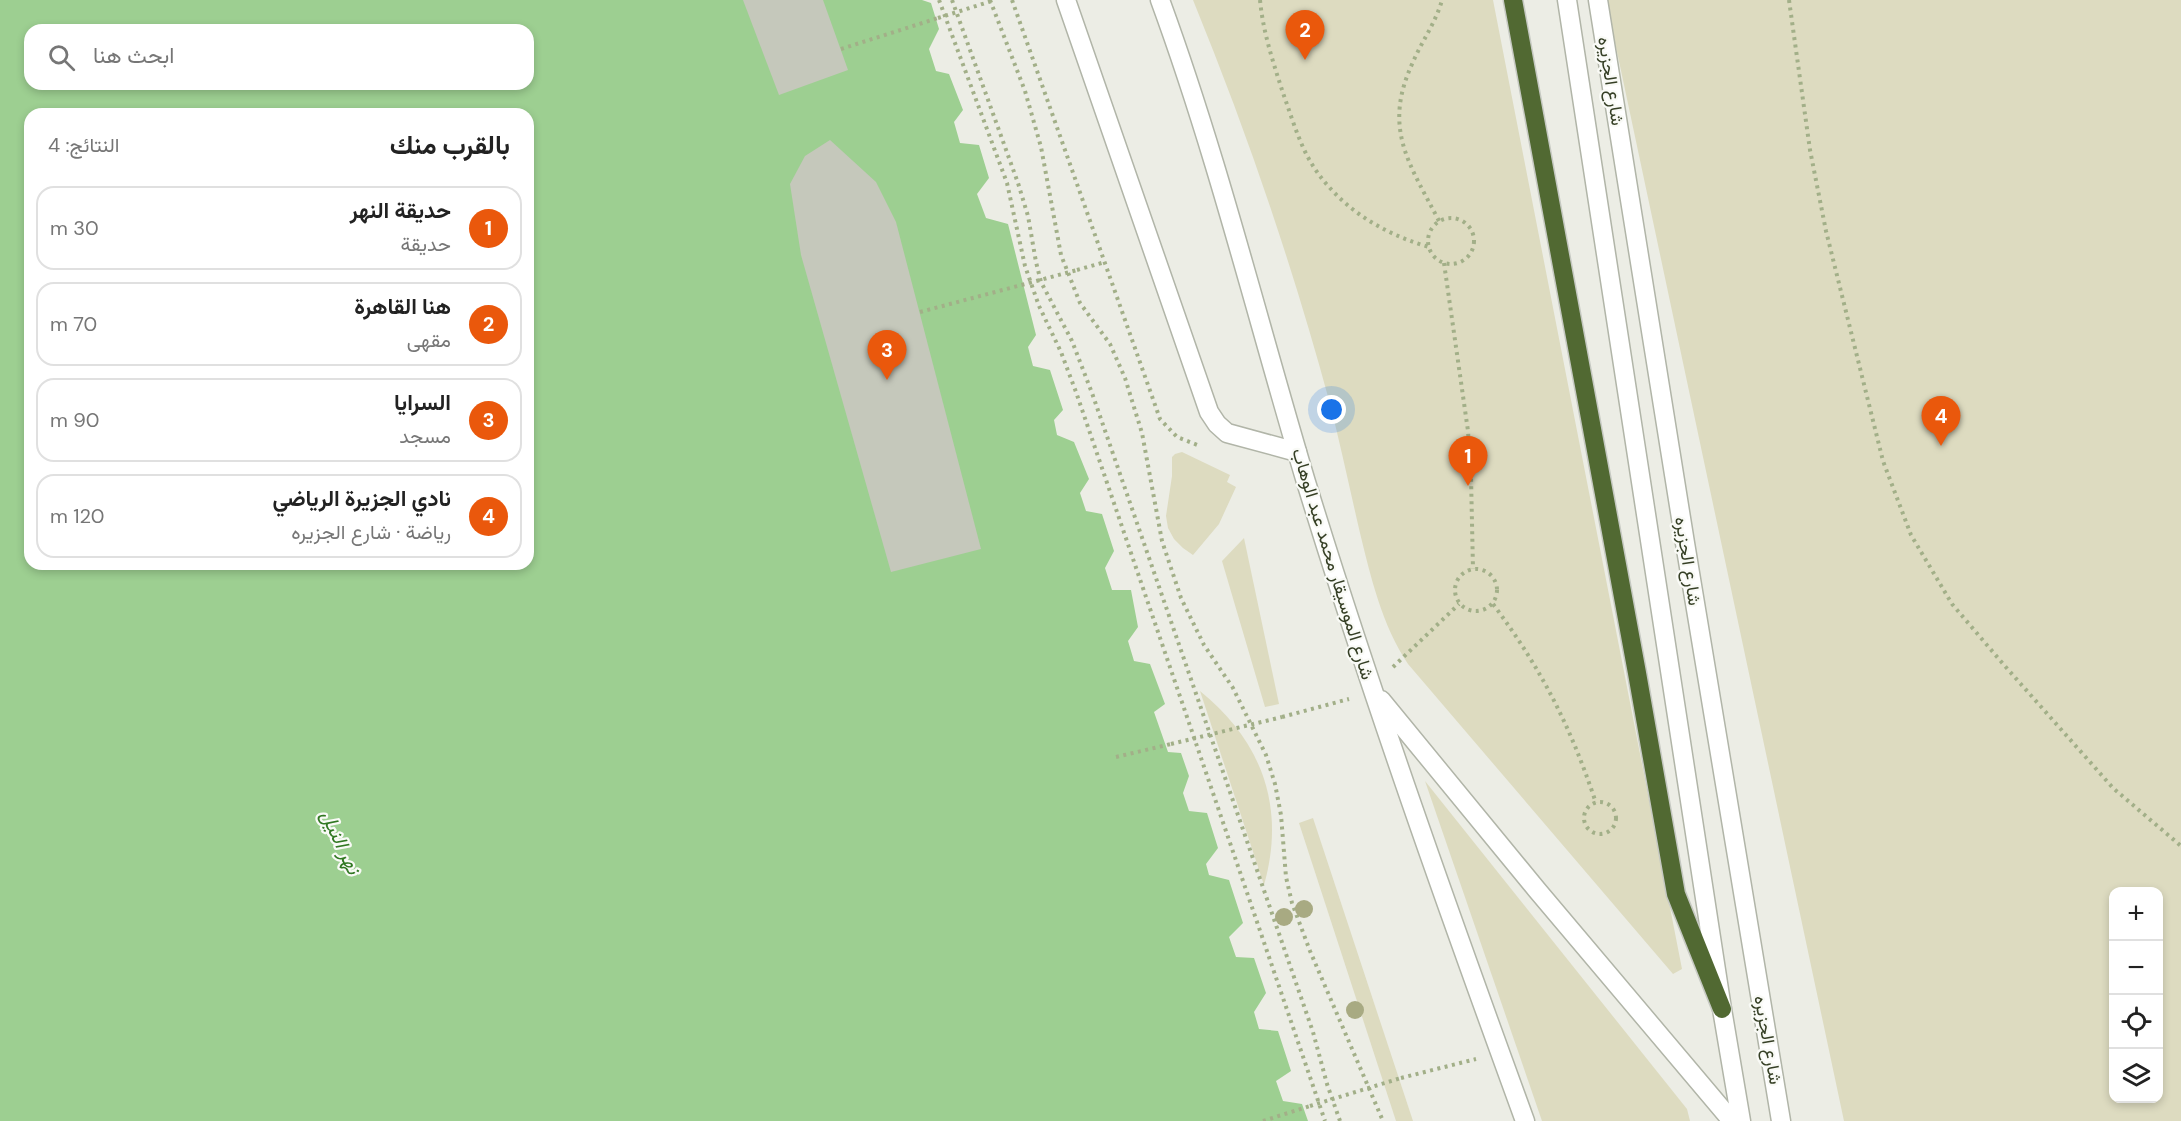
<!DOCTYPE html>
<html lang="ar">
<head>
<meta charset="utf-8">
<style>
  body { margin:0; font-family:"DM Sans",Vazirmatn,sans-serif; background:#f2f2f2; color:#222; direction:rtl }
  .controls { position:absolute; right:18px; bottom:18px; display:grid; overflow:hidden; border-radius:12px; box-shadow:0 3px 9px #0003 }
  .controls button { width:54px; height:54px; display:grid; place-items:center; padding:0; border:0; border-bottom:2px solid #e0e0e0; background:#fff; color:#222; font:30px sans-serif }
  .you { position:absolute; left:1332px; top:410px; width:21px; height:21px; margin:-15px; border:4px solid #fff; border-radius:50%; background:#1a73e8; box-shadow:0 0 0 9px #1a73e833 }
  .badge { display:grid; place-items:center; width:39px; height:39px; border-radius:50%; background:#ea580c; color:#fff; font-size:20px; font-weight:700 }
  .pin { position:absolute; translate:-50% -50px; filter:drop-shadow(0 2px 3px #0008) }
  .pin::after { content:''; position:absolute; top:32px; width:21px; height:18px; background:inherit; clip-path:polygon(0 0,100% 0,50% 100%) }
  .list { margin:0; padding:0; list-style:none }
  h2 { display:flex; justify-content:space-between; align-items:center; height:78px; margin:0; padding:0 24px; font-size:26px }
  h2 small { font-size:20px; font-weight:400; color:#767676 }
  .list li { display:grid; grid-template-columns:39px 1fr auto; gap:18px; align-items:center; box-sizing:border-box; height:84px; margin:0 12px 12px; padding:0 12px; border:2px solid #e0e0e0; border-radius:18px }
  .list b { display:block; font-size:22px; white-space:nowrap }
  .list p { margin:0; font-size:20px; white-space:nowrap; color:#767676 }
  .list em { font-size:20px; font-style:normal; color:#767676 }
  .icon { flex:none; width:33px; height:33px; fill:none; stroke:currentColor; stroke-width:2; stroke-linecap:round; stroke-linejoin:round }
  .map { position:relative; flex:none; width:2181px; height:1121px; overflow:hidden; direction:ltr }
  .search { position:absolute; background:#fff; box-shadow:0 3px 9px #0003; left:24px; top:24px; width:510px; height:66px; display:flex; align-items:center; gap:15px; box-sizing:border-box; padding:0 21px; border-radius:18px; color:#767676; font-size:22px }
  .panel { position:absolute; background:#fff; box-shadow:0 3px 9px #0003; left:24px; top:108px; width:510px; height:462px; border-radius:18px; direction:rtl }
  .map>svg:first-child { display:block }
  .green { fill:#dddbc0; fill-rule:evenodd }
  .water { fill:#9dcf91; fill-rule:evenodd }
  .building { fill:#c5c8bb }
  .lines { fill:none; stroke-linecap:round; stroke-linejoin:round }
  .minor-casing { stroke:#b1b5a8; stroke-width:21 }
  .highway-casing { stroke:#c6c9c2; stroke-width:21 }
  .path { stroke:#a2af88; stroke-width:4; stroke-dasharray:3 4.5; stroke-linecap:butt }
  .minor { stroke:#fff; stroke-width:18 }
  .highway { stroke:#516932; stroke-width:18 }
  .path-bridge { stroke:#a2af88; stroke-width:4; stroke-dasharray:3 4.5; stroke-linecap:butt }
  .tree { fill:#a8aa82 }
  .labels { text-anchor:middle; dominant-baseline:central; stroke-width:4.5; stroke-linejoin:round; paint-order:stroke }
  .street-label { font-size:18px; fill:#353f25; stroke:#f9faf6 }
  .water-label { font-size:20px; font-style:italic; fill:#317822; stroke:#f9faf6 }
</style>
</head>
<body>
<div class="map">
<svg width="2181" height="1121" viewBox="0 0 2181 1121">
  <rect width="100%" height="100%" fill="#ecede5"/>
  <g class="green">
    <path d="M1193,0h300l189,969 -9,5 -265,-310c-26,-39 -37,-86 -48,-131 -10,-43 -19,-86 -30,-129 -37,-137 -83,-272 -137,-404z"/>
    <path d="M1606,0h575v1121h-337zM2114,892h44v206h-44z"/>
    <path d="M1182,452l48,23 -3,7 9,5 -17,37 -26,31 -10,-7 -9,-9 -6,-11 -2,-12 6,-40v-19l3,-3z"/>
    <path d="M1244,538l35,166 -14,3 -43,-146z"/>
    <path d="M1200,691c62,50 86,116 64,194z"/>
    <path d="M1425,781l262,328 3,12h-148z"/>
    <path d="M1313,818l100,303h-17l-97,-298z"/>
  </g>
  <path class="water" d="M0,0h922l9,3 8,26 -10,20 7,22 13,3 14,36 -9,12 6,21 19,2 10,33 -12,16 9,24 22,6 28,111 -8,12 5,19 17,4 13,40 -9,10 3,15 17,7 15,37 -9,14 6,18 16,3 12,37 -9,17 7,22h19l7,37 -10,14 6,20 16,3 15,40 -11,8 14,40 13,1 8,23 -6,17 6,18 18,2 11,35 -12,16 3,11 20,5 14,43 -14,14 7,20 18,1 12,35 -12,19 5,17 19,2 13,40 -15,10 7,20 19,3 6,17h-1308zM30,30h498v54h-498zM30,114h498v450h-498z"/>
  <g class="building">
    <path d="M743,0h80l25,70 -69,25z"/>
    <path d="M830,140l46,42 20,40 85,327 -90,23 -90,-317 -11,-71 15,-28z"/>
  </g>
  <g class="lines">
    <g class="minor-casing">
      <g id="minor">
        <path d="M1066,0l143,412 8,12 10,9 70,19"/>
        <path d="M1160,0c58,158 98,322 146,482 66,215 142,428 219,639"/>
        <path d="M1567,0l155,1009 19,112"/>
        <path d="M1598,0l87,543 96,578"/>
        <path d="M1381,700l156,190 195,231"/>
      </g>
    </g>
    <g class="highway-casing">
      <path id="highway" d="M1513,0l124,673 39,221 46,115"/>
    </g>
    <g class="path">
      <path d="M939,0l68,183 18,83 14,40 22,46 15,40 249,729"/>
      <path d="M952,0l66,183 10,33 8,46 5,20 31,59 20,52 221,639 14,52 13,37"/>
      <path d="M990,0l35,91 16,56 20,108 19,48 30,41 15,34 17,55 20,108 19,57 23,47 29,43 33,67 9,29 6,31 5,62 6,26 18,48 73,170"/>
      <path d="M1012,0l148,419 17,18 23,9"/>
      <path d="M1260,0c3,32 13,62 23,93 8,22 15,47 27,68 26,44 70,72 119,86"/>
      <path d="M1789,0l21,150 16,81 57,230 28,74 41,69 52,61 109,123 68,58"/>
      <path d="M841,49l97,-31"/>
      <circle cx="1451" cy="241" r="23"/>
      <path d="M1439,221c-30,-58 -57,-93 -26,-159 9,-21 23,-40 29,-62"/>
      <path d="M1444,263l24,168 3,46 2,92"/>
      <path d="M1077,270l28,-8"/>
      <path d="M920,312l109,-29"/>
      <circle cx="1476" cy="590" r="21"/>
      <path d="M1493,604c49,66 77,121 103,199"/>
      <path d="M1393,667l66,-63"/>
      <path d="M1282,717l67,-18"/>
      <path d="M1116,757l55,-13"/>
      <circle cx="1600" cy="818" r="16"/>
      <path d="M1401,1078l75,-19"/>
      <path d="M1263,1121l47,-15"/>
    </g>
    <use href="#minor" class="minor"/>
    <use href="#highway" class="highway"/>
    <g class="path-bridge">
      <path d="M938,18l57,-18"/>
      <path d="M1029,283l48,-13"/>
      <path d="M1171,744l111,-27"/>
      <path d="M1310,1106l91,-28"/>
    </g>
  </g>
  <g class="tree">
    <circle cx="1304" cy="909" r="9"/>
    <circle cx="1284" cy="917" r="9"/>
    <circle cx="1355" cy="1010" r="9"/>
  </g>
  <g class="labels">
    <g class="street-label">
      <text transform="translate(1611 81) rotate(81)">شارع الجزيره</text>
      <text transform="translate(1688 561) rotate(81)">شارع الجزيره</text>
      <text transform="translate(1333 564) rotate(73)">شارع الموسيقار محمد عبد الوهاب</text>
      <text transform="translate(1768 1040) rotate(80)">شارع الجزيره</text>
    </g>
    <g class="water-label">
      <text transform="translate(341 842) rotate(65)">نهر النيل</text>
    </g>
  </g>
</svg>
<div class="controls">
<button>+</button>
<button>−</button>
<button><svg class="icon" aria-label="locate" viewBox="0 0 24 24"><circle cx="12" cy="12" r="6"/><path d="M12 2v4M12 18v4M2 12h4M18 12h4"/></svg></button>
<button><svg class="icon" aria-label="layers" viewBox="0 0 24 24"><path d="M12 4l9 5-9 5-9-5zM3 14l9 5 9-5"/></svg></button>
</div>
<div class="you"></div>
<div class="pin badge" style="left:1468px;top:486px">1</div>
<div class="pin badge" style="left:1305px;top:60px">2</div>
<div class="pin badge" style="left:887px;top:380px">3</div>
<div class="pin badge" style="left:1941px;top:446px">4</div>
<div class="search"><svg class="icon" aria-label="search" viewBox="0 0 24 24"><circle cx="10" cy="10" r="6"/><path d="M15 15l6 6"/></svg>ابحث هنا</div>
<section class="panel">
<h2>بالقرب منك<small>النتائج: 4</small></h2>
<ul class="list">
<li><span class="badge">1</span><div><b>حديقة النهر</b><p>حديقة</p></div><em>30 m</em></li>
<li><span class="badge">2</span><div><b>هنا القاهرة</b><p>مقهى</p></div><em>70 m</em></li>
<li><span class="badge">3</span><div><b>السرايا</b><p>مسجد</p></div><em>90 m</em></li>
<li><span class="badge">4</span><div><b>نادي الجزيرة الرياضي</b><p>رياضة · شارع الجزيره</p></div><em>120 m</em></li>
</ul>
</section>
</div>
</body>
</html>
